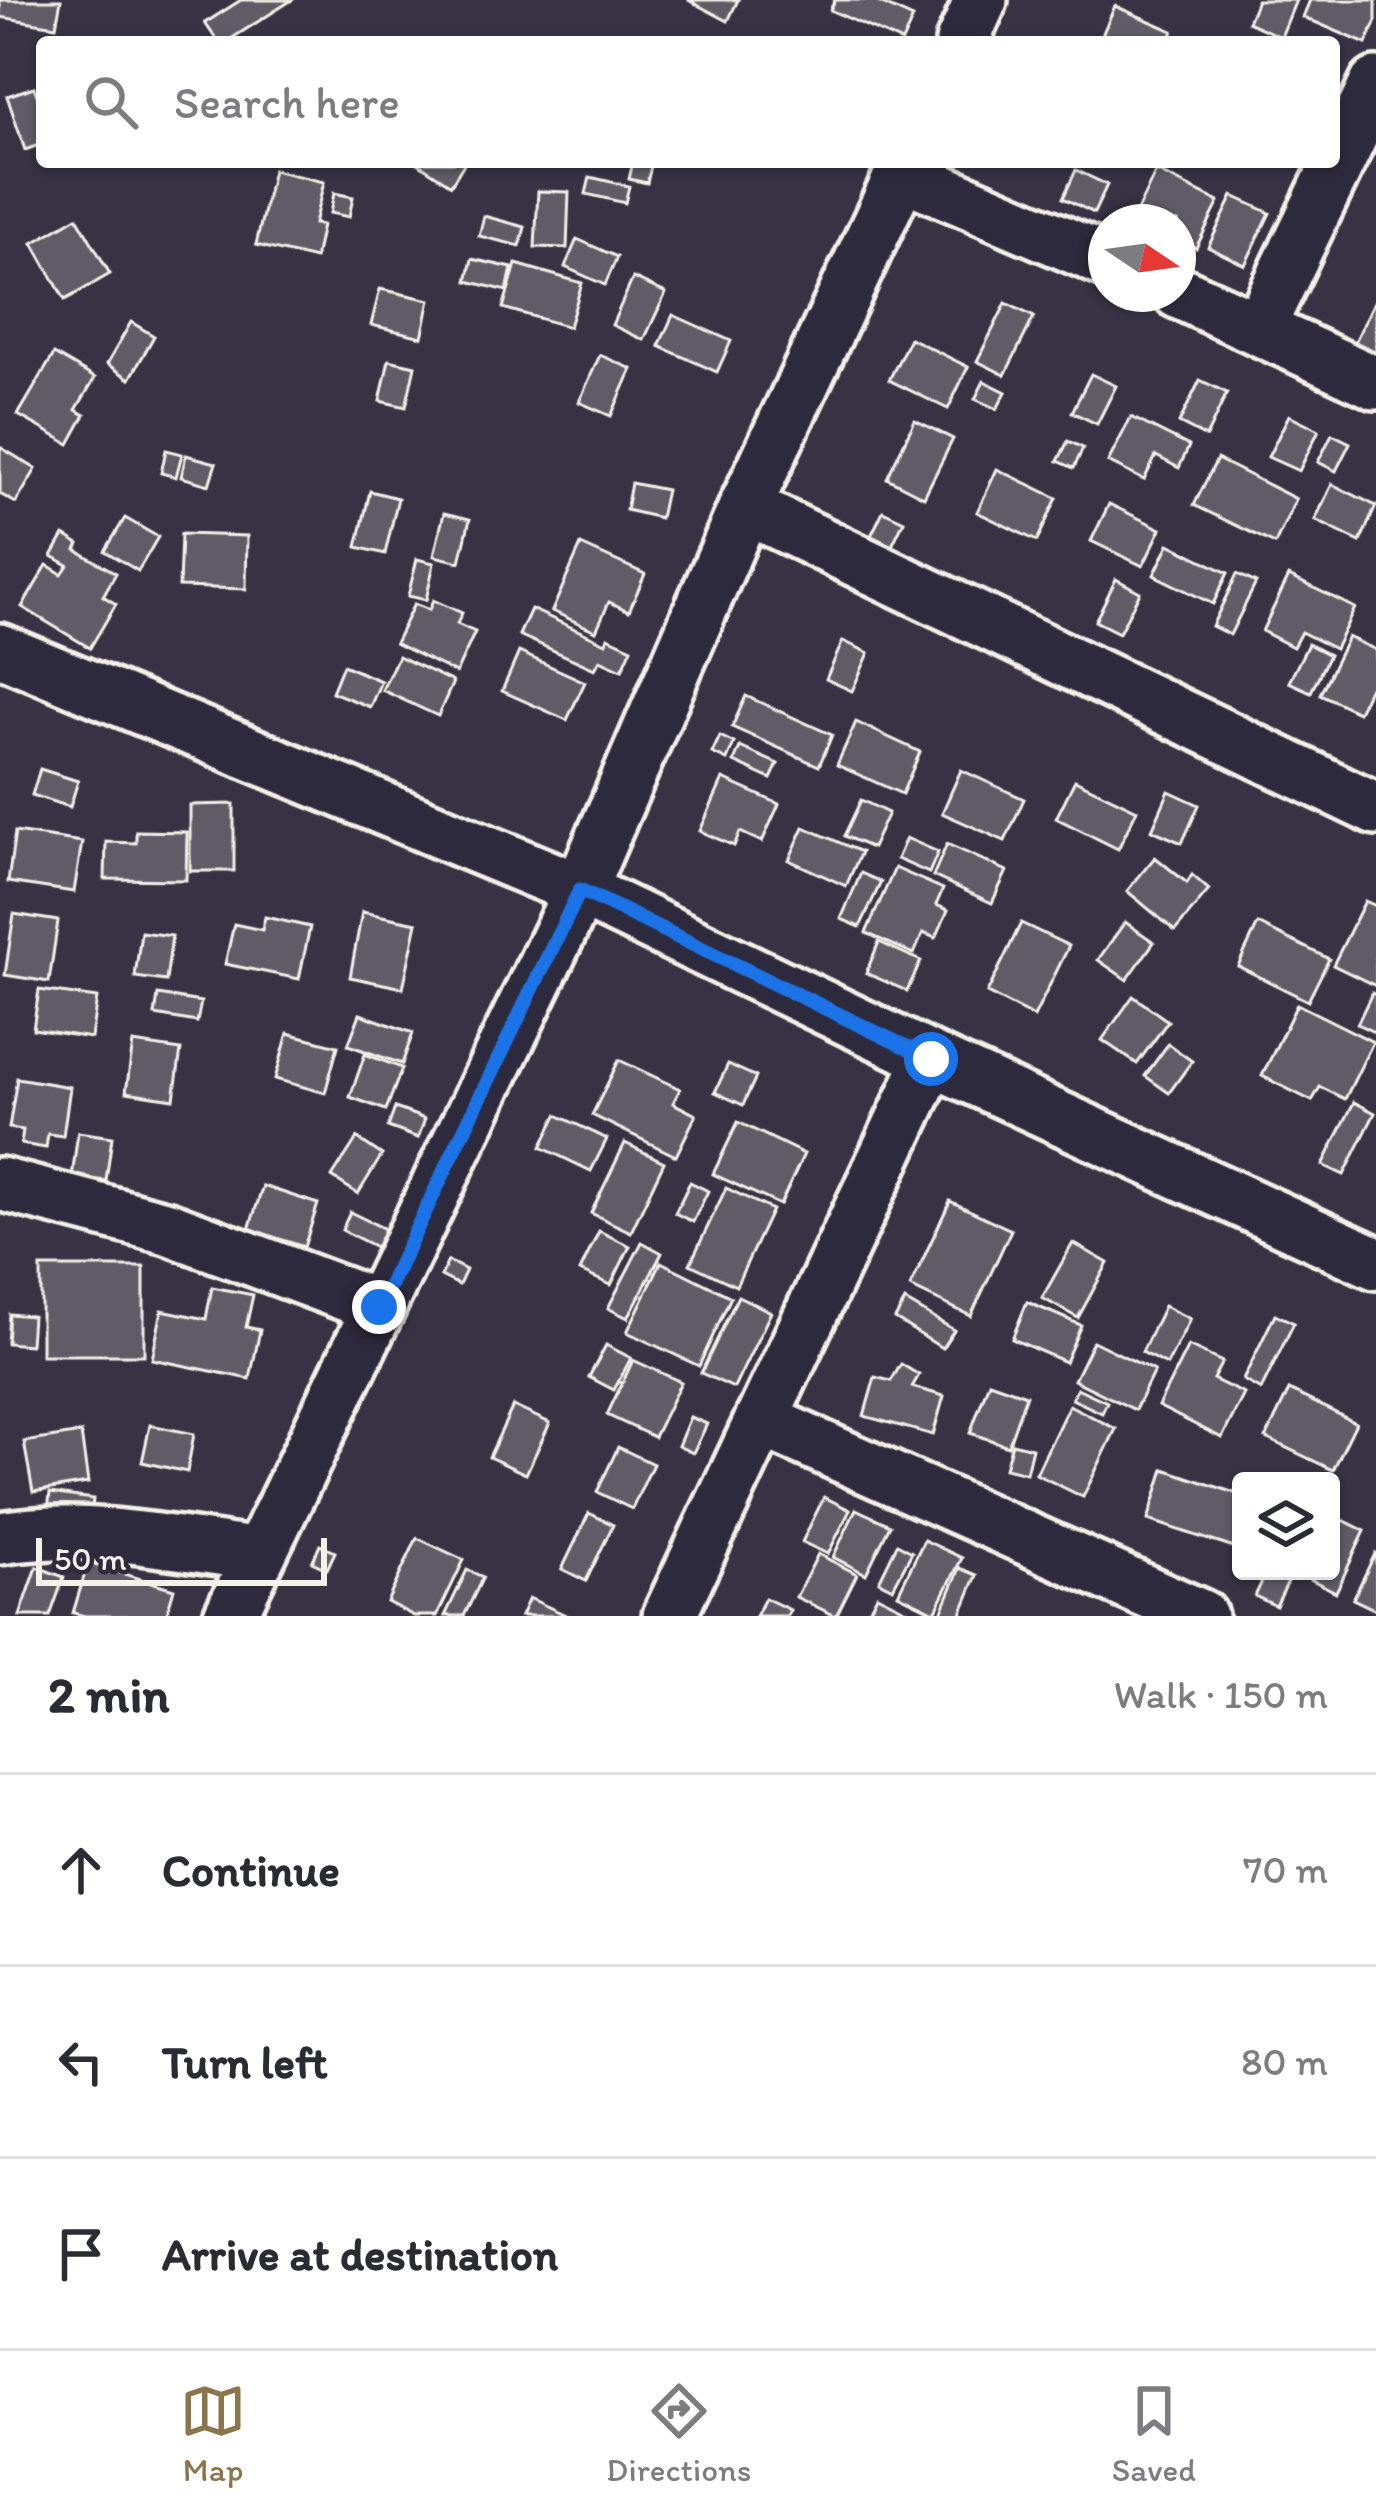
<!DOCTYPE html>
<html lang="en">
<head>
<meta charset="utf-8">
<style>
  body { margin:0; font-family:Itim,sans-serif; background:#f2f2f3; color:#2b2b33 }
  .controls { position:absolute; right:36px; bottom:36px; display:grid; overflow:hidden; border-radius:12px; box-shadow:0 3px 9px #0004 }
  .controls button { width:108px; height:108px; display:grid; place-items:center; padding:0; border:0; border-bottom:3px solid #e1e1e2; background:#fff; color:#2b2b33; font:60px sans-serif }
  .compass { position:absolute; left:1088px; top:204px; width:108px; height:108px; border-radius:50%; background:#fff; box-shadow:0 3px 9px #0004; rotate:103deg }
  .scale { position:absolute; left:36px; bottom:30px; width:291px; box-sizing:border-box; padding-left:12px; border:6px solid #f4f1e8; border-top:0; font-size:33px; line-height:42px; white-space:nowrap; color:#f4f1e8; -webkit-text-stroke:9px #2f2a3d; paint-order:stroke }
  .stop { position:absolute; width:36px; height:36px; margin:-27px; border:9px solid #1a73e8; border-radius:50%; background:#fff }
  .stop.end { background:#1a73e8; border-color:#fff; box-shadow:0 3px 12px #0008 }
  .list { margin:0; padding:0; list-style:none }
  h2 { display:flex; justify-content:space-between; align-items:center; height:156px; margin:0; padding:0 48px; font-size:51px }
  h2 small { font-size:39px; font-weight:400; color:#7c7c81 }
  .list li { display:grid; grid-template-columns:78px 1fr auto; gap:36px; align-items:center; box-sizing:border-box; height:192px; padding:0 48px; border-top:3px solid #e1e1e2 }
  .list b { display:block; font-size:45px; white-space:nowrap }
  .list em { font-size:39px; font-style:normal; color:#7c7c81 }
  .icon { flex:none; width:66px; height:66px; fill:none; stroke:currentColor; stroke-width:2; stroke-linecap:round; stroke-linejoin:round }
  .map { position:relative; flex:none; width:1376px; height:1616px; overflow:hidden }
  .search { position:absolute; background:#fff; box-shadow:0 3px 9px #0004; left:36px; right:36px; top:36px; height:132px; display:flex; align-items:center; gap:30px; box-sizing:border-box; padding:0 42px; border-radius:12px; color:#7c7c81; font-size:45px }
  .sheet { height:732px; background:#fff }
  nav { display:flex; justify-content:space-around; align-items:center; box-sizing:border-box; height:168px; border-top:3px solid #e1e1e2; background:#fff; font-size:33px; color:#7c7c81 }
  nav a { display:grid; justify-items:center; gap:6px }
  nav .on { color:#8a764a }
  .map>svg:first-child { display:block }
  .building { fill:#5f5c67; stroke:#f4f1e8; stroke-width:3 }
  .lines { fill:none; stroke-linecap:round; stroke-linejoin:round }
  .minor-casing { stroke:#f4f1e8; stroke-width:60 }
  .minor { stroke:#2f2a3d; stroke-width:51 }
  .route { stroke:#1a73e8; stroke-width:15 }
</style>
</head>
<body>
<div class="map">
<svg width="1376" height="1616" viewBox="0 0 1376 1616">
  <rect width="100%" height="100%" fill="#373244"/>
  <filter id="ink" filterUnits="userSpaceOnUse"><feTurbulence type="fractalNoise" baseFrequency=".00833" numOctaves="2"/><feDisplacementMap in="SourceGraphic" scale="24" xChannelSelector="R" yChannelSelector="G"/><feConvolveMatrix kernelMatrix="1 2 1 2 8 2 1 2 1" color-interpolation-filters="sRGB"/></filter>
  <g filter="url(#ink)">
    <g class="building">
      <path d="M0,0h61l-5,26 -56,-9z"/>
      <path d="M241,0h51l-66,42h-8l-13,-19z"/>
      <path d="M688,0h50l-10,21z"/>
      <path d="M835,0h38l40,18 -11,24 -72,-32z"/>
      <path d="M1257,0h39l-15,37 -33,-15z"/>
      <path d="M1310,0h66v21l-10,23 -63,-27z"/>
      <path d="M1115,6l58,25 -4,11h-70z"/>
      <path d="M34,87l8,22v35l-17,6 -18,-54z"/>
      <path d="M416,162h49l-14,23z"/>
      <path d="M633,162h19l-5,21 -18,-4z"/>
      <path d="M273,170l51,12 -10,42 8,1 -7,34 -59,-14z"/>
      <path d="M1076,170l31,15 -13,28 -31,-15z"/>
      <path d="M1156,171l63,31 -23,46 -18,-9v-17h-34l-10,-5z"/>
      <path d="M590,177l39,9 -4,17 -39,-9z"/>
      <path d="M538,191l31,1 -2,56 -32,-1z"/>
      <path d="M334,193l19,4 -4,20 -19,-4z"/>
      <path d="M1233,196l37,17 -25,52 -37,-18z"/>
      <path d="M484,216l41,11 -5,19 -41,-10z"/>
      <path d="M77,217l33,57 -45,26 -32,-57z"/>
      <path d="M577,239l40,18 -12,28 -40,-18z"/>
      <path d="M472,259l40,9 -5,23 -40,-10z"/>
      <path d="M516,264l66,19 -13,44 -66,-19z"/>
      <path d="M633,278l33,15 -22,47 -32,-15z"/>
      <path d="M380,289l50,11 -8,37 -51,-12z"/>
      <path d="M1376,298v59l-23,-11z"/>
      <path d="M1006,303l28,14 -29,58 -28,-14z"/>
      <path d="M673,315l58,26 -14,31 -58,-26z"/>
      <path d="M131,322l23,14 -24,43 -23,-15z"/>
      <path d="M910,338l58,29 -20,42 -59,-29z"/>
      <path d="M54,354l41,24 -19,32 9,5 -16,29 -51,-29z"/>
      <path d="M600,355l32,14 -21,47 -32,-14z"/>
      <path d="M389,360l26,6 -9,41 -26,-6z"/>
      <path d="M1091,374l25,12 -19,38 -25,-12z"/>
      <path d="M1200,380l27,13 -21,44 -27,-14z"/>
      <path d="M984,381l22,11 -9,17 -22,-10z"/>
      <path d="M1289,415l30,15 -20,41 -31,-14z"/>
      <path d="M1131,417l58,29 -10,22 -23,-12 -12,24 -36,-18z"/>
      <path d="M915,420l38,19 -29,58 -37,-19z"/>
      <path d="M1332,434l18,9 -14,28 -18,-9z"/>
      <path d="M1068,441l15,7 -9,20 -16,-7z"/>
      <path d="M0,447l36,22 -20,34 -16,-9z"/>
      <path d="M166,450l16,4 -6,23 -15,-4z"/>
      <path d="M186,455l30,8 -7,22 -28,-8z"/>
      <path d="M1217,459l79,40 -21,45 -81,-39z"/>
      <path d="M997,469l60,29 -20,43 -60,-29z"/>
      <path d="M631,483l35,7 -6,28 -34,-8z"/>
      <path d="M1332,484l44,22 -16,36 -45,-22z"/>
      <path d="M370,491l28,7 -13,56 -28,-7z"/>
      <path d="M1109,504l52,25 -18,37 -52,-25z"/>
      <path d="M883,511l21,10 -15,31 -21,-10z"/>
      <path d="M444,513l26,6 -10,43 -26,-6z"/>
      <path d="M125,518l33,19 -20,34 -33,-20z"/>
      <path d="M181,534l66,2 -1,53 -67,-2z"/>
      <path d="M64,535l15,9 -3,6 40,23 -13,23 13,8 -26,44 -68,-41 25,-42 15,9 6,-9 -16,-9z"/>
      <path d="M1169,544l59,29 -15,31 -59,-29z"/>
      <path d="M581,545l64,29 -16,37 -20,-9 -13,29 -44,-20z"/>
      <path d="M417,559l17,4 -8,37 -18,-4z"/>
      <path d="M1237,574l19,9 -26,52 -18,-9z"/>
      <path d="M1289,576l66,32 -20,41 -34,-17 -8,15 -31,-16z"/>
      <path d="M1116,579l24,13 -21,41 -24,-12z"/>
      <path d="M433,600l29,13 -5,11 18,8 -19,41 -61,-30 19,-39 15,6z"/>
      <path d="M531,609l75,34 2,-6 24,11 -10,22 -22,-10 -5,9 -76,-34z"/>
      <path d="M1348,637l28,13v25l-18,37 -38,-18z"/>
      <path d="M843,641l26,12 -17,38 -26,-12z"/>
      <path d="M1308,644l21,11 -18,37 -22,-10z"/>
      <path d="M519,652l66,30 -18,38 -65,-29z"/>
      <path d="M398,656l55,26 -15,34 -56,-26z"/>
      <path d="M343,665l38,16 -11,26 -38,-15z"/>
      <path d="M746,696l86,39 -13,31 -87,-39z"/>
      <path d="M856,722l64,30 -18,42 -65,-29z"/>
      <path d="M720,736l14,7 -7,17 -15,-7z"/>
      <path d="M740,747l38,17 -7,15 -37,-17z"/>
      <path d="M40,769l38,12 -8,26 -38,-12z"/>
      <path d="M961,770l63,29 -19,42 -63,-28z"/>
      <path d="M723,779l56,25 -17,38 -22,-10 -6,14 -34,-15z"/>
      <path d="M1075,780l62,30 -19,39 -62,-31z"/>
      <path d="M1169,791l30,14 -17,38 -30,-13z"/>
      <path d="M861,800l27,13 -16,35 -28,-12z"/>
      <path d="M234,804v67h-44v-66z"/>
      <path d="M804,827l57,25 -15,34 -57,-26z"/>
      <path d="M136,831l51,1 -1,48 -81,-1 1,-37 30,1z"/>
      <path d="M15,832l67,10 -8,50 -66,-10z"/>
      <path d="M906,838l32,14 -9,21 -32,-14z"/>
      <path d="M947,844l60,27 -15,32 -59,-27z"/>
      <path d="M1155,857l32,26 5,-8 17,15 -34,41 -48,-40z"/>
      <path d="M895,868l48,21 -7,16 12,5 -12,28 -13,-5 -9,21 -48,-21z"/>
      <path d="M861,873l20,9 -21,45 -19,-8z"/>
      <path d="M1365,901l11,5v80l-43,-21z"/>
      <path d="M362,912l55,11 -14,65 -53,-11z"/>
      <path d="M14,914l44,7 -9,61 -44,-7z"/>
      <path d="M265,917l45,10 -11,52 -74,-15 9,-40 28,6z"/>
      <path d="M1125,922l29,20 -27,38 -29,-20z"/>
      <path d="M1021,923l48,23 -35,71 -47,-24z"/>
      <path d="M1258,924l71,35 -21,42 -70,-35z"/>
      <path d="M141,932l31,4 -6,45 -31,-4z"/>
      <path d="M879,942l42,19 -14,30 -41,-18z"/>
      <path d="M39,990l58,8 -6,40 -58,-9z"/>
      <path d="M1372,993l4,2v38l-19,-9z"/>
      <path d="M158,995l43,7 -4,20 -42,-7z"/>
      <path d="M1133,996l35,25 -31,43 -35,-24z"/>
      <path d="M1297,1004l76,38 -28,57 -25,-12 -8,14 -50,-25z"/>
      <path d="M360,1014l53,19 -11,31 -54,-19z"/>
      <path d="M288,1033l50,13 -13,47 -50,-14z"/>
      <path d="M133,1043l48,7 -7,49 -48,-7z"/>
      <path d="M1168,1044l24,17 -23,32 -24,-17z"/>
      <path d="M365,1054l37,14 -16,42 -36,-13z"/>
      <path d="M619,1060l61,29 -7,14 23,12 -20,41 -84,-41z"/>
      <path d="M728,1064l28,13 -13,28 -28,-13z"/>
      <path d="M17,1078l53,9 -7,49 -15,-2 -2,14 -25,-4 2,-14 -14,-2z"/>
      <path d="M1354,1102l21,11 -31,62 -21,-10z"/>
      <path d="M395,1108l30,11 -7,19 -30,-11z"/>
      <path d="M557,1115l50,24 -16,32 -50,-24z"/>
      <path d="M738,1122l66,32 -24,51 -67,-31z"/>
      <path d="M78,1132l34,5 -6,44 -34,-4z"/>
      <path d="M357,1138l25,17 -24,39 -26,-17z"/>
      <path d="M625,1143l39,19 -33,70 -40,-19z"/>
      <path d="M690,1182l18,9 -15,31 -18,-9z"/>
      <path d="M263,1186l55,18 -14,43 -55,-18z"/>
      <path d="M726,1188l46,22 -36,76 -46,-22z"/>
      <path d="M950,1201l61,29 -40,86 -61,-29z"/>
      <path d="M350,1212l41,20 -9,18 -40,-20z"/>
      <path d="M599,1231l31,15 -19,39 -31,-14z"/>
      <path d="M642,1242l20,11 -34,65 -20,-10z"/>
      <path d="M1073,1243l35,20 -30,55 -36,-20z"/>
      <path d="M448,1261l18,9 -7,15 -18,-9z"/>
      <path d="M661,1262l70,35 -32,69 -72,-34z"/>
      <rect x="41" y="1267" width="103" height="88"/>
      <path d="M212,1287l41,8 -7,32 14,3 -10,49 -98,-20 10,-49 44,9z"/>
      <path d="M738,1296l33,16 -37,76 -33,-15z"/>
      <path d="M905,1301l49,29 -12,18 -47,-29z"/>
      <path d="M1027,1302l54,23 -16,37 -53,-23z"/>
      <path d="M1164,1306l26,13 -23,46 -25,-13z"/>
      <path d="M9,1314l23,2 -2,29 -23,-2z"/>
      <path d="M1275,1314l19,9 -33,67 -18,-10z"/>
      <path d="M1093,1341l61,30 -19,39 -61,-30z"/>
      <path d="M606,1345l25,13 -17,32 -25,-13z"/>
      <path d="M1188,1346l34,16 -9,17 31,15 -22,44 -64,-32z"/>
      <path d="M633,1360l48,22 -27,55 -47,-22z"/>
      <path d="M901,1364l18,11 -7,12 32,9 -11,39 -69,-19 11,-39 16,4z"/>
      <path d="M989,1382l37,13 -18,51 -38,-13z"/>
      <path d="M1077,1388l30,14 -5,11 -30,-14z"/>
      <path d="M1289,1390l67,33 -23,47 -67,-32z"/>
      <path d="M1069,1405l47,24 -33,68 -47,-23z"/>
      <path d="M513,1406l37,17 -24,51 -37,-17z"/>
      <path d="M690,1417l17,7 -14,29 -15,-7z"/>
      <path d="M150,1425l44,9 -7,38 -45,-10z"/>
      <path d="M81,1433l7,50 -55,9 -9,-50z"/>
      <path d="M1012,1443l20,5 -6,25 -21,-5z"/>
      <path d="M618,1447l35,17 -21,45 -35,-17z"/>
      <path d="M1164,1469l77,26v31l-7,22 -86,-28z"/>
      <path d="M50,1493l43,6 -3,26 -43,-6z"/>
      <path d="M824,1497l26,13 -22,44 -26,-12z"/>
      <path d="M856,1509l34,16 -24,49 -33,-17z"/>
      <path d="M589,1513l24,12 -27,56 -24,-12z"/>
      <path d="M1331,1514l34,17 -29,61 -42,-21h37z"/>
      <path d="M417,1538l47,22 -27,56h-23l-27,-14z"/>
      <path d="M924,1540l38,18 -27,54 -37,-18z"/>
      <path d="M897,1544l15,8 -19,36 -14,-7z"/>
      <path d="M320,1545l15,7 -8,17 -15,-7z"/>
      <path d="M1376,1552v58l-23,-11z"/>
      <path d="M818,1554l39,20 -21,42 -40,-19z"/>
      <path d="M88,1563l86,26 -8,27h-81l-12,-3z"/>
      <path d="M37,1567l27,10 -14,39h-30z"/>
      <path d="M960,1568l17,7 -17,41h-17l-3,-1z"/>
      <path d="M467,1570l16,7 -19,39h-19z"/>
      <path d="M1267,1571h26l-17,35 -21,-10z"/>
      <path d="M877,1595l42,21h-53z"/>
      <path d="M529,1598l39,18h-47z"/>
      <path d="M765,1598l25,12 -3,6h-31z"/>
    </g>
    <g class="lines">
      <g class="minor-casing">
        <g id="minor">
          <path d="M962,42l19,-42"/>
          <path d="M901,173l205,88"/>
          <path d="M1178,292l198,91"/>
          <path d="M1259,327l117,-243"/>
          <path d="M745,507l631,302"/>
          <path d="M0,650l580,240 351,169 445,204"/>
          <path d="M0,1184l168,44 211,79"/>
          <path d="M761,1420l440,196"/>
          <path d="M0,1538c87,-14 173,5 259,17"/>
          <path d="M230,1616l350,-726 165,-383 162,-345"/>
          <path d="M669,1616l262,-557"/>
        </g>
      </g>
      <use href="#minor" class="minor"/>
    </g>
  </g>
  <g class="lines" filter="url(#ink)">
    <path class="route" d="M379,1307l201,-417 351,169"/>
  </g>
</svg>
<div class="controls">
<button><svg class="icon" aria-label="layers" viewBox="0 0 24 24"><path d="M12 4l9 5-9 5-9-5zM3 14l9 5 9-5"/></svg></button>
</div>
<svg class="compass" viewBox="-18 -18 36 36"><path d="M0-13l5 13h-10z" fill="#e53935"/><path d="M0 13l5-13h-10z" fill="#7c7c81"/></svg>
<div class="scale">50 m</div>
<div class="stop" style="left:931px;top:1059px"></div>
<div class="stop end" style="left:379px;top:1307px"></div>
<div class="search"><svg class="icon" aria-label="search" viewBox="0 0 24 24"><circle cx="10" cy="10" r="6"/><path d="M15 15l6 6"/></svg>Search here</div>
</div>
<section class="sheet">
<h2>2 min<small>Walk · 150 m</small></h2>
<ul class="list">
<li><svg class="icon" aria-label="ahead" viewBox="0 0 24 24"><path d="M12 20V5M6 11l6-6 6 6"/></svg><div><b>Continue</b></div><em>70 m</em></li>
<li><svg class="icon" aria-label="left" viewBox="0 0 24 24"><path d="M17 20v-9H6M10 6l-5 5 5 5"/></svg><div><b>Turn left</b></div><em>80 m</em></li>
<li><svg class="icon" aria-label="arrive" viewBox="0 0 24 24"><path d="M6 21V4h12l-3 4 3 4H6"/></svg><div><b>Arrive at destination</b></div></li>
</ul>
</section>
<nav>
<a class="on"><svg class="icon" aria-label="map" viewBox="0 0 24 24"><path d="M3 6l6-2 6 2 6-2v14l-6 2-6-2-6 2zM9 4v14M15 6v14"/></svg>Map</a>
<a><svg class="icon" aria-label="directions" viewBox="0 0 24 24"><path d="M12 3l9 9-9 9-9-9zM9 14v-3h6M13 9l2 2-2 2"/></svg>Directions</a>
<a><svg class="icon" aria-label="saved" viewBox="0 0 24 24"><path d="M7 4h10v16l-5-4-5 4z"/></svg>Saved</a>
</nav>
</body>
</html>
